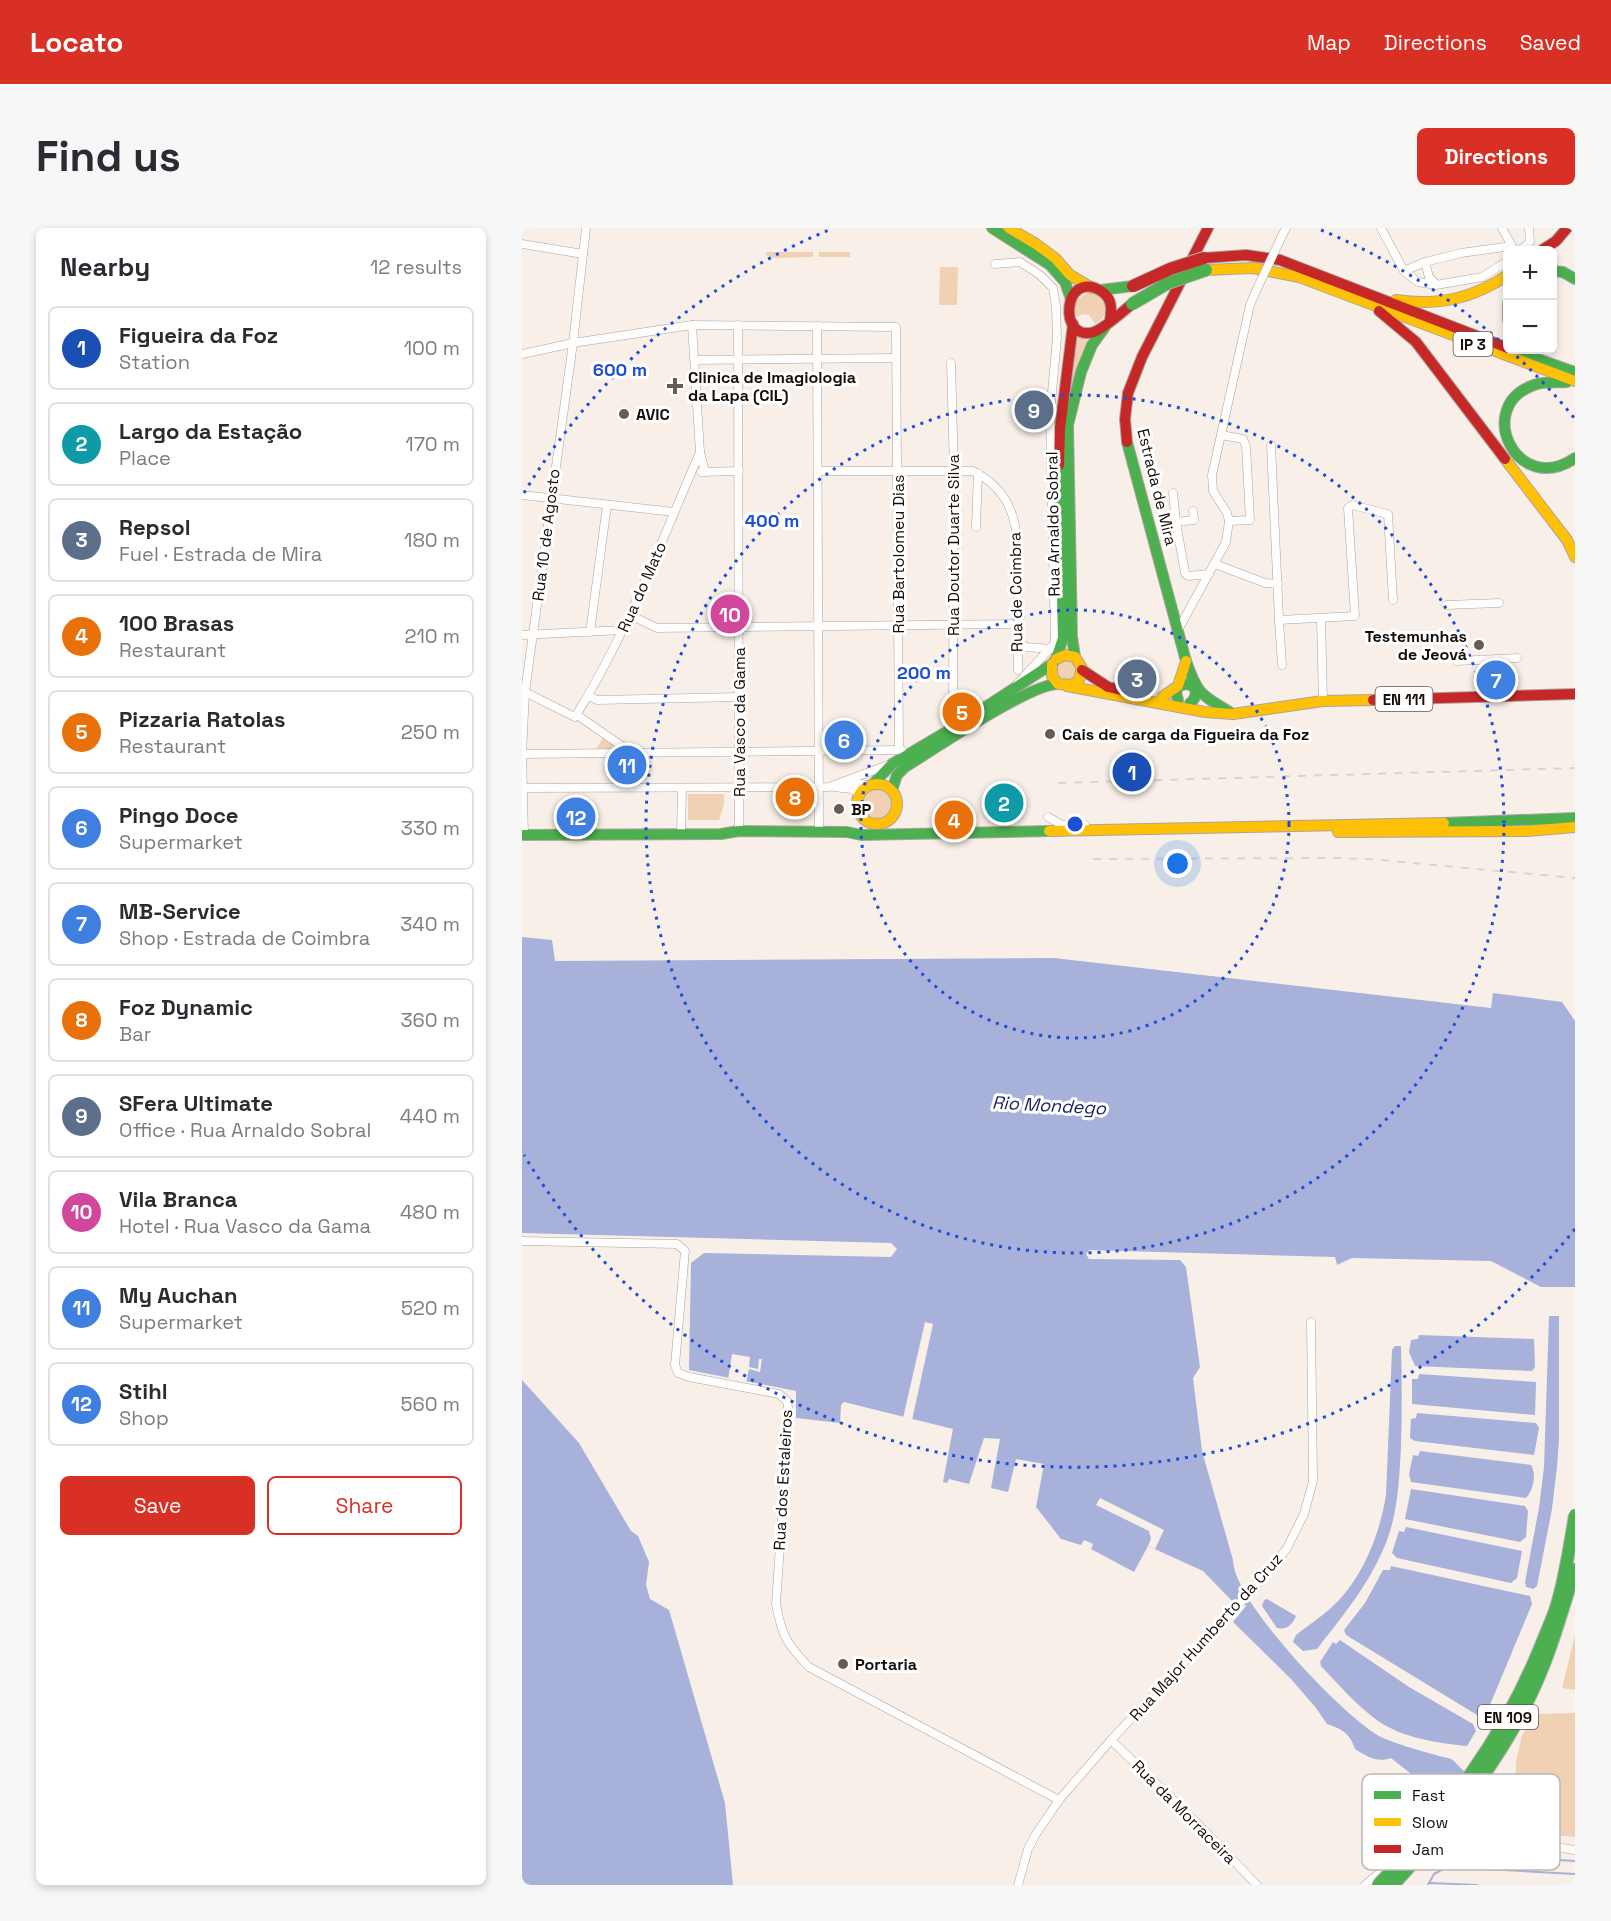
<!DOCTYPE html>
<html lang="en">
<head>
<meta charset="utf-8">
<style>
  body { margin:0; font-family:"Space Grotesk",sans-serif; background:#f7f7f7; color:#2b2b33 }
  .controls { position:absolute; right:18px; top:18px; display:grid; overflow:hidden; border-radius:9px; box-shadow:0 3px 9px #0003 }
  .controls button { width:54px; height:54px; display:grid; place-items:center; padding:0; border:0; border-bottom:2px solid #e1e1e2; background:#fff; color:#2b2b33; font:30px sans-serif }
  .you { position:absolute; left:656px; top:636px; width:21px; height:21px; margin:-15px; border:4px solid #fff; border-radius:50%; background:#1a73e8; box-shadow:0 0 0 9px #1a73e833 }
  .badge { display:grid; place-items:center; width:39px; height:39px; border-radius:50%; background:#d93025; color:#fff; font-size:20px; font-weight:700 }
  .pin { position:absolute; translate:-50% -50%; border:3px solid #fff; box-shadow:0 2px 6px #0006 }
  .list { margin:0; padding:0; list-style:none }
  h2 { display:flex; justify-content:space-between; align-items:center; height:78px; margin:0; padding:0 24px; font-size:26px }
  h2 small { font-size:20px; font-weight:400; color:#7c7c81 }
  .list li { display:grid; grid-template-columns:39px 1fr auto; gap:18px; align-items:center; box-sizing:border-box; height:84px; margin:0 12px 12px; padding:0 12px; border:2px solid #e1e1e2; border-radius:9px }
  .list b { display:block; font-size:22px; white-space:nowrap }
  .list p { margin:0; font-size:20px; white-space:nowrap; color:#7c7c81 }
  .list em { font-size:20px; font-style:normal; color:#7c7c81 }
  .actions { display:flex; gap:12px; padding:18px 24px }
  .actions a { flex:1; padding:14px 0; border:2px solid #d93025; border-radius:9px; text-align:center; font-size:21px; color:#d93025 }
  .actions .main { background:#d93025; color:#fff }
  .map { position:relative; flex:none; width:1053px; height:1657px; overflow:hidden; border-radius:9px }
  header { display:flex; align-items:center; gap:36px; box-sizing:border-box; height:84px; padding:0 30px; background:#d93025; color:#fff }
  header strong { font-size:28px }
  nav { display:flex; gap:33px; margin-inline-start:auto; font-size:21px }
  .intro { display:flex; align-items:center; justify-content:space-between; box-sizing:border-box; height:144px; padding:0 36px }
  h1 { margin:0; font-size:42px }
  .button { padding:15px 27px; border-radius:9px; background:#d93025; color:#fff; font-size:21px; font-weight:700 }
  main { display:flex; gap:36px; padding:0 36px }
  aside { flex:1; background:#fff; border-radius:9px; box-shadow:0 3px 9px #0003 }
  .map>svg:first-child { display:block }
  .green { fill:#f0d1b4 }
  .water { fill:#a7b1d9 }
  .pier { fill:#f8f0e8 }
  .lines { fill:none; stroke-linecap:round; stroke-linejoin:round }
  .stream { stroke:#a7b1d9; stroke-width:2 }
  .street-casing { stroke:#aca49d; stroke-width:9 }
  .fast-casing { stroke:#aca49d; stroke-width:12 }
  .slow-casing { stroke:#aca49d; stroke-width:12 }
  .jam-casing { stroke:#aca49d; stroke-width:12 }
  .street { stroke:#fefdfc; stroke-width:8 }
  .fast { stroke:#4caf50; stroke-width:10 }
  .slow { stroke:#ffc107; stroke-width:10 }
  .jam { stroke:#c62828; stroke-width:10 }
  .rail { stroke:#d6d3d1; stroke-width:2; stroke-dasharray:8 8; stroke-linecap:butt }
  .street-bridge-casing { stroke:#aca49d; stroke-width:9; stroke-linecap:butt }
  .fast-bridge-casing { stroke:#b4b2b7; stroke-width:14; stroke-linecap:butt }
  .jam-bridge-casing { stroke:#b4b2b7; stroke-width:14; stroke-linecap:butt }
  .street-bridge { stroke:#fefdfc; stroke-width:8 }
  .fast-bridge { stroke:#4caf50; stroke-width:12 }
  .jam-bridge { stroke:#c62828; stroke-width:12 }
  .ring { fill:none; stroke:#1d4ed8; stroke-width:3; stroke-dasharray:3 6 }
  .poi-dot { fill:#645c55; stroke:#fff; stroke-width:2 }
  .labels { text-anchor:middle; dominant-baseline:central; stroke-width:6; stroke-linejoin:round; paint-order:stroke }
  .shield { fill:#fff; stroke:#5b5651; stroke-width:1.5 }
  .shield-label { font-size:15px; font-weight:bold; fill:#150d06 }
  .poi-label { font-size:16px; font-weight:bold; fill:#150d06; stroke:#fff; text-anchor:start }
  .street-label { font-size:16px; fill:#150d06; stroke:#fff }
  .water-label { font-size:18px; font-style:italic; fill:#161f65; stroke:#fff }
  .key { fill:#fff; stroke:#b9b6b4; stroke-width:1.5 }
  .key-label { font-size:16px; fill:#150d06 }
  .centre { fill:#1d4ed8; stroke:#fff; stroke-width:3 }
  .ring-label { font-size:18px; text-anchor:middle; font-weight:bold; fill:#1d4ed8; stroke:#fff; stroke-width:6; stroke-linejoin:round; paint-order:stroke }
</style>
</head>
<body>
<header>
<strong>Locato</strong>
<nav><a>Map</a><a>Directions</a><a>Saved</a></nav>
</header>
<div class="intro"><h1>Find us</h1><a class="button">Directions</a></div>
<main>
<aside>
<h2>Nearby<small>12 results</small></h2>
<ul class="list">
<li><span class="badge" style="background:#1a4fb4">1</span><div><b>Figueira da Foz</b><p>Station</p></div><em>100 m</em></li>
<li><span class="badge" style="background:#0f9aa8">2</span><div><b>Largo da Estação</b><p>Place</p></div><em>170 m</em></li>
<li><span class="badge" style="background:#5c6f8a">3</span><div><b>Repsol</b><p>Fuel · Estrada de Mira</p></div><em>180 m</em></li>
<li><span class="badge" style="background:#e8710a">4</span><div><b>100 Brasas</b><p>Restaurant</p></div><em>210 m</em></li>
<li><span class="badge" style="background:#e8710a">5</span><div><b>Pizzaria Ratolas</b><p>Restaurant</p></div><em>250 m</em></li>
<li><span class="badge" style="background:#3f7fe0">6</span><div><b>Pingo Doce</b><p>Supermarket</p></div><em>330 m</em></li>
<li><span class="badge" style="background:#3f7fe0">7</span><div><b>MB-Service</b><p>Shop · Estrada de Coimbra</p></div><em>340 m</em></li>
<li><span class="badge" style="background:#e8710a">8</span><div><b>Foz Dynamic</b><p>Bar</p></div><em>360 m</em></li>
<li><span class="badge" style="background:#5c6f8a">9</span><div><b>SFera Ultimate</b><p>Office · Rua Arnaldo Sobral</p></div><em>440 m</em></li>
<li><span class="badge" style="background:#d1479c">10</span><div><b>Vila Branca</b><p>Hotel · Rua Vasco da Gama</p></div><em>480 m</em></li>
<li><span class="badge" style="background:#3f7fe0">11</span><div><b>My Auchan</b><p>Supermarket</p></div><em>520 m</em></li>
<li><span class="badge" style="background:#3f7fe0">12</span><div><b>Stihl</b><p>Shop</p></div><em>560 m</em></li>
</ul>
<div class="actions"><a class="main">Save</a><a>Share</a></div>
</aside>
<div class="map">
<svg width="1053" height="1657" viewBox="0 0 1053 1657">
  <rect width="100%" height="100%" fill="#f8f0e8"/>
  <g class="green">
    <path d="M244,24h47v5l-40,1 -7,-3z"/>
    <rect x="297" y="24" width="31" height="5"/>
    <path d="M418,39h18l-1,38h-18z"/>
    <path d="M566,65c20,1 24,23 7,31l-6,-9 -6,-1 -6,3c-6,-11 0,-20 11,-24z"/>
    <path d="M555,109l11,3 -20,55z"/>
    <circle cx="545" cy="442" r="10"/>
    <path d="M83,506l27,19 -37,-2z"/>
    <circle cx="355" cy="576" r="15"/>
    <path d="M166,566h36v10l-5,16h-31z"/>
    <path d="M1053,1407v55l-13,-2z"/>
    <path d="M1053,1485v124l-28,-2 -30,-6 -3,-5 2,-62 6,-27 14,-21z"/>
  </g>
  <g class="water">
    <path d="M0,709l30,3 3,21 499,-3 437,50 2,-15 69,9 13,19v266h-34l-50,-26 -139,-3 -15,7 -2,-8 -246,-7 -3,4 3,5 91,1 6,7 14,100 -7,11 9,73 31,109c0,41 110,156 146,176 14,7 41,15 57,19 5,2 12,2 17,5 4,4 8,9 13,13l-8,8 -14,-4 -10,9 -10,-2 -33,-26c-14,5 -23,-1 -36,-9 -5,-15 -12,-20 -28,-25l-11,-16 -25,-29 -58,-57 13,-16 -5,-9 -7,6 -31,-32 -55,-25 -14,26 -43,-23 2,-5 -9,-4 -3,5 -20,-6 -25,-32 8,-43 -28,-5 -8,33 -17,-4 9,-49 -16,-1 -15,46 -20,-5 -2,4 -4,-1 10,-53 -109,-27 -3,3 -1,18 -44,-5v-27l-107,-21 2,-107 13,-10 187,4 6,-8 -6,-6 -369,-10z"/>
    <path d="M1027,1088h10v124l-2,27 -5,42 -15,77 -4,3 -7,-2 -1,-5 14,-74 5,-41z"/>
    <path d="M897,1107l115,4 1,28 -3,4 -117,-5 -6,-14 2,-12 7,-1z"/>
    <path d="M873,1118h6c1,34 1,67 0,101 -2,35 -3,70 -18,103 -16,37 -42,68 -66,99l-14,2 -10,-9 3,-7c14,-11 31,-22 43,-35 26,-28 41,-68 47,-105l6,-145z"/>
    <path d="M897,1146l117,8 -1,33 -123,-11v-25h6z"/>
    <path d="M0,1152l57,63 52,88 7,5 11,26 -3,23 4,14 19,11 56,193 8,82h-211z"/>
    <path d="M895,1185l119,10 3,5 -5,27 -119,-14 -5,-3 1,-19 5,-1z"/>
    <path d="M898,1223l111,14c6,9 2,26 -5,33l-115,-16 -2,-8 4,-19 5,1z"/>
    <path d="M889,1261l114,17 3,5 -2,26 -6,5 -115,-23z"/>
    <path d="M884,1299l116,24 -5,27 -6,5 -114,-25 -5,-5 7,-22 5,1z"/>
    <path d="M869,1338l139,30 2,8 -45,108 -5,6 -136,-83 -2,-5 21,-27 18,-33h7z"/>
    <path d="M745,1371l29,17c-4,9 -9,14 -19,12l-15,-22 2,-6z"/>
    <path d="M818,1412l69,47 64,37 3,7 -9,15c-30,-3 -64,-8 -89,-25 -21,-15 -40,-37 -57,-55l-1,-4 13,-20 3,2z"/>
  </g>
  <g class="pier">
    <path d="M403,1094l8,2 -21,96 -9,-2z"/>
    <path d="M210,1126l18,3 -1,10 9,2 1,-10h3l-2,13 -11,-3 -3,14 -18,-3z"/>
    <path d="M578,1270l64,32 -9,19 -7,-3 3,-7 -2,-8 -53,-26z"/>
  </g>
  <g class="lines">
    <g class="stream">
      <path d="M959,1561l19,20 -1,17 -5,8"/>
      <path d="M963,1622l6,-11"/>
      <path d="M1053,1633l-45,-3 -42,-9 -18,1 -23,17 128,7"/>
      <path d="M907,1655l48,2"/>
      <path d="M906,1657l6,-11 13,-7"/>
    </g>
    <g class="street-casing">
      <g id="street">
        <path d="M859,0l23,43 14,11 18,3 46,-8 26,-16"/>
        <path d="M980,0l12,22"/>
        <path d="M759,10l5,-10"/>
        <path d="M0,16l61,10"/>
        <path d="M999,22l9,-8 -1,-14"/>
        <path d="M903,34l4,15 7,7"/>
        <path d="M473,36l25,-2 20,13 13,13 3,18 1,32 -7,76 5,229 -38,41"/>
        <path d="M882,43l21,-9 36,-9 51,-7"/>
        <path d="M170,97l8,127 5,20"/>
        <path d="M216,97l1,506"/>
        <path d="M295,98l2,506"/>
        <path d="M0,126l51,-11 119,-18 204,2 3,423"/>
        <path d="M173,132l201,-2"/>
        <path d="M429,135l3,107 -1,258"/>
        <path d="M699,207l22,4 3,7 4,74 -21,1"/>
        <path d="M749,217l8,175 76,-4 -7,-108 4,-3 36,9 5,86"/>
        <path d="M297,243h154c29,15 40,35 44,66l1,133"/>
        <path d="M179,244l38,-1"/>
        <path d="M651,265l3,29 9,51 3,3 21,-2"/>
        <path d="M0,267l152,17"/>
        <path d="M654,294l18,-2 -1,-9"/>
        <path d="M454,299l2,-54"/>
        <path d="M693,336l50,19 13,1"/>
        <path d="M924,377l53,-2"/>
        <path d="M108,387l27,13 359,-4"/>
        <path d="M799,391l2,82"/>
        <path d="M757,392l3,45"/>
        <path d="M656,402l48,-88 3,-21 -2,-8 -14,-22 -1,-16 38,-170 6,-14"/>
        <path d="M68,404l17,-127"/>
        <path d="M0,407l101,-5"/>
        <path d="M495,414l9,5 25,2"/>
        <path d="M935,433l60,-3"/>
        <path d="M1,463l52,26c52,-83 86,-175 125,-265"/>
        <path d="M67,468l8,4 142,-3"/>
        <path d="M55,487l55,38"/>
        <path d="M0,526l380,-4"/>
        <path d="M327,554l18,3"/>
        <path d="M312,559l17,2 9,4"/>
        <path d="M0,560l307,-1 59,-22"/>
        <path d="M526,589l14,8h23"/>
        <path d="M159,606l1,-46"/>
        <path d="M2,607l-2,-81 3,-62 48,-349 13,-115"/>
        <path d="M0,1013l155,3 8,7 -10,114 3,8 11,4 90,17 8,7 2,13 -13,190c6,32 10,39 33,63l250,133"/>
        <path d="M589,1512l91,88 55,57"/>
        <path d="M905,1623l48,-15h15l85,14"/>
        <path d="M496,1657l10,-36 8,-15 23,-34 52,-60 155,-165 21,-27 17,-34 9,-33 -2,-159"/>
        <path d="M843,1657l20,-17 11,-5"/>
      </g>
    </g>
    <g class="fast-casing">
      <g id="fast">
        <path d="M470,0l58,37 15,17 6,17"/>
        <path d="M1030,43l11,1 12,7"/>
        <path d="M579,62l32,-4"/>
        <path d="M990,122l63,22"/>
        <path d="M1045,154c-11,1 -22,-1 -33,3 -61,21 -17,113 41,73"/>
        <path d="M605,214l59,219c12,35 16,34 47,53"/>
        <path d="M553,429l-3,-20 -4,-212 13,-53 11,-27 13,-18"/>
        <path d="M656,472l-2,-7 2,-7 9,-2 8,3c1,7 1,12 -5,16"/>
        <path d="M352,555l18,-19 61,-36 99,-64 4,-5 7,-21 -4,-173"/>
        <path d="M370,562l5,-15 8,-8c30,-18 124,-83 153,-83"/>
        <path d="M922,595l131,-5"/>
        <path d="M0,607l199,-1 18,-3 108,1 14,3 188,-4"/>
      </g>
    </g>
    <g class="slow-casing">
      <g id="slow">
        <path d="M487,0l27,16 19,14 15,17 22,13"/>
        <path d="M684,42l47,-2 46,9 276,104"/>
        <path d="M874,72c42,6 76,-1 112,-25"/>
        <path d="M983,231l62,81 8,17"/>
        <path d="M530,436v12l6,8 13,1 8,-5 3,-12 -7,-11 -10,-2 -9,4"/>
        <path d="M545,458l138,26 28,2 90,-13 50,-1"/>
        <path d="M640,469l16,-11 8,-25"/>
        <circle cx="355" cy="576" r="20"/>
        <path d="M527,603l395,-8"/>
        <path d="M816,604l189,-1 48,-4"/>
      </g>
    </g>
    <g class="jam-casing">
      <g id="jam">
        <path d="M1020,22l14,-9 11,-13"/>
        <path d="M682,30l42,-3 34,5 228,88"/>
        <path d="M986,75v17"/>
        <path d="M857,83l37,31 89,117"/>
        <path d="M588,92c2,-12 2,-22 -9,-29 -38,-23 -44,52 -7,41 11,-4 28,-20 38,-28"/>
        <path d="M605,214l-2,-23 3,-26 14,-36 66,-129"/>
        <path d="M537,237l1,-36 13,-105"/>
        <path d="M560,442l26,17 13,3"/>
        <path d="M851,472l202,-6"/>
      </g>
    </g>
    <use href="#street" class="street"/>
    <use href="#fast" class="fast"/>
    <use href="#slow" class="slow"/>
    <use href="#jam" class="jam"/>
    <g class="rail">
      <path d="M536,555l517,-15"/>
      <path d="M571,631l241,-1 35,1 206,19"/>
    </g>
    <g class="street-bridge-casing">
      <path id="street-bridge" d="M734,63l25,-53"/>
    </g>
    <g class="fast-bridge-casing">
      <g id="fast-bridge">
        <path d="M610,76l36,-21 38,-13"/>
        <path d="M856,1657c68,-71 125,-146 162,-237 6,-16 14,-31 18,-47 8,-28 12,-57 17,-86"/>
        <path d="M871,1657c61,-66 118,-136 151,-221 12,-30 21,-63 31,-95"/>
      </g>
    </g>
    <g class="jam-bridge-casing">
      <path id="jam-bridge" d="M611,58l37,-17 34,-11"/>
    </g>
    <use href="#street-bridge" class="street-bridge"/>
    <use href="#fast-bridge" class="fast-bridge"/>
    <use href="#jam-bridge" class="jam-bridge"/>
  </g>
  <g class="ring">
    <circle cx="553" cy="596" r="214"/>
    <circle cx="553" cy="596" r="429"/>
    <path d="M1053 1001A643 643 0 0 1 2 927M2 265A643 643 0 0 1 307 2M799 2A643 643 0 0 1 1053 191"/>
  </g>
  <g class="poi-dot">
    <path d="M150 149h6v6h6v6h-6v6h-6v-6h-6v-6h6z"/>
    <circle cx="102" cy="186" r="6"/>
    <circle cx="957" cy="417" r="6"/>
    <circle cx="528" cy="506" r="6"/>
    <circle cx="317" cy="581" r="6"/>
    <circle cx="321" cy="1436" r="6"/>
  </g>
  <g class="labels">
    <g class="shield">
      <rect x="931.5" y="104" width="39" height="24" rx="4.5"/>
      <rect x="853.5" y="459" width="57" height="24" rx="4.5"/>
      <rect x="956" y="1477" width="60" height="24" rx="4.5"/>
    </g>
    <g class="shield-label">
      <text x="951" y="116">IP 3</text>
      <text x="882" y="471">EN 111</text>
      <text x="986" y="1489">EN 109</text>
    </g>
    <g class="poi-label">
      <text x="166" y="149">Clinica de Imagiologia<tspan x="166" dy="18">da Lapa (CIL)</tspan></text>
      <text x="114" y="186">AVIC</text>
      <text x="945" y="408" text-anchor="end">Testemunhas<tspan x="945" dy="18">de Jeová</tspan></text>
      <text x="540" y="506">Cais de carga da Figueira da Foz</text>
      <text x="329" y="581">BP</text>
      <text x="333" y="1436">Portaria</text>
    </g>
    <g class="street-label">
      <text transform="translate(635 259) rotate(76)">Estrada de Mira</text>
      <text transform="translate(531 296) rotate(-91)">Rua Arnaldo Sobral</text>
      <text transform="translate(24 307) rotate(-83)">Rua 10 de Agosto</text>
      <text transform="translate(431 317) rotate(-90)">Rua Doutor Duarte Silva</text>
      <text transform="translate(376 326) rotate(-90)">Rua Bartolomeu Dias</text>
      <text transform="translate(120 359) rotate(-66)">Rua do Mato</text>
      <text transform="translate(494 364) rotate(-91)">Rua de Coimbra</text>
      <text transform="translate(217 494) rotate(-90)">Rua Vasco da Gama</text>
      <text transform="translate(261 1252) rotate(-87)">Rua dos Estaleiros</text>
      <text transform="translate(684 1409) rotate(-48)">Rua Major Humberto da Cruz</text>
      <text transform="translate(662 1584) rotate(45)">Rua da Morraceira</text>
    </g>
    <g class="water-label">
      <text transform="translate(527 877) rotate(3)">Rio Mondego</text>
    </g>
  </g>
  <rect x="840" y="1546" width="198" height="96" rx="9" class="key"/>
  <rect x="852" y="1563" width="27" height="8" fill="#4caf50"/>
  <rect x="852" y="1590" width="27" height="8" fill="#ffc107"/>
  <rect x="852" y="1617" width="27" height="8" fill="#c62828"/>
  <g class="key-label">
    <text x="890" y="1573">Fast</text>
    <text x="890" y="1600">Slow</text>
    <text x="890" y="1627">Jam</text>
  </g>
  <circle cx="553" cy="596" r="9" class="centre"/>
  <g class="ring-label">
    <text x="98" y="148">600 m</text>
    <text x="250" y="299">400 m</text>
    <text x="402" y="451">200 m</text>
  </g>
</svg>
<div class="controls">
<button>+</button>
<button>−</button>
</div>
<div class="you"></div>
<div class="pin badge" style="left:610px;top:544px;background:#1a4fb4">1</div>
<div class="pin badge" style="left:482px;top:575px;background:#0f9aa8">2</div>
<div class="pin badge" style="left:615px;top:451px;background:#5c6f8a">3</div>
<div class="pin badge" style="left:432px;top:592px;background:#e8710a">4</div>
<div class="pin badge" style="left:440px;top:484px;background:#e8710a">5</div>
<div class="pin badge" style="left:322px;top:512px;background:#3f7fe0">6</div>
<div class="pin badge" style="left:974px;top:452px;background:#3f7fe0">7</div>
<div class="pin badge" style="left:273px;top:569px;background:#e8710a">8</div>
<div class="pin badge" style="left:512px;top:182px;background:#5c6f8a">9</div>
<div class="pin badge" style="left:208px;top:386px;background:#d1479c">10</div>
<div class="pin badge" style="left:105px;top:537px;background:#3f7fe0">11</div>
<div class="pin badge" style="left:54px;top:589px;background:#3f7fe0">12</div>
</div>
</main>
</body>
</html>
